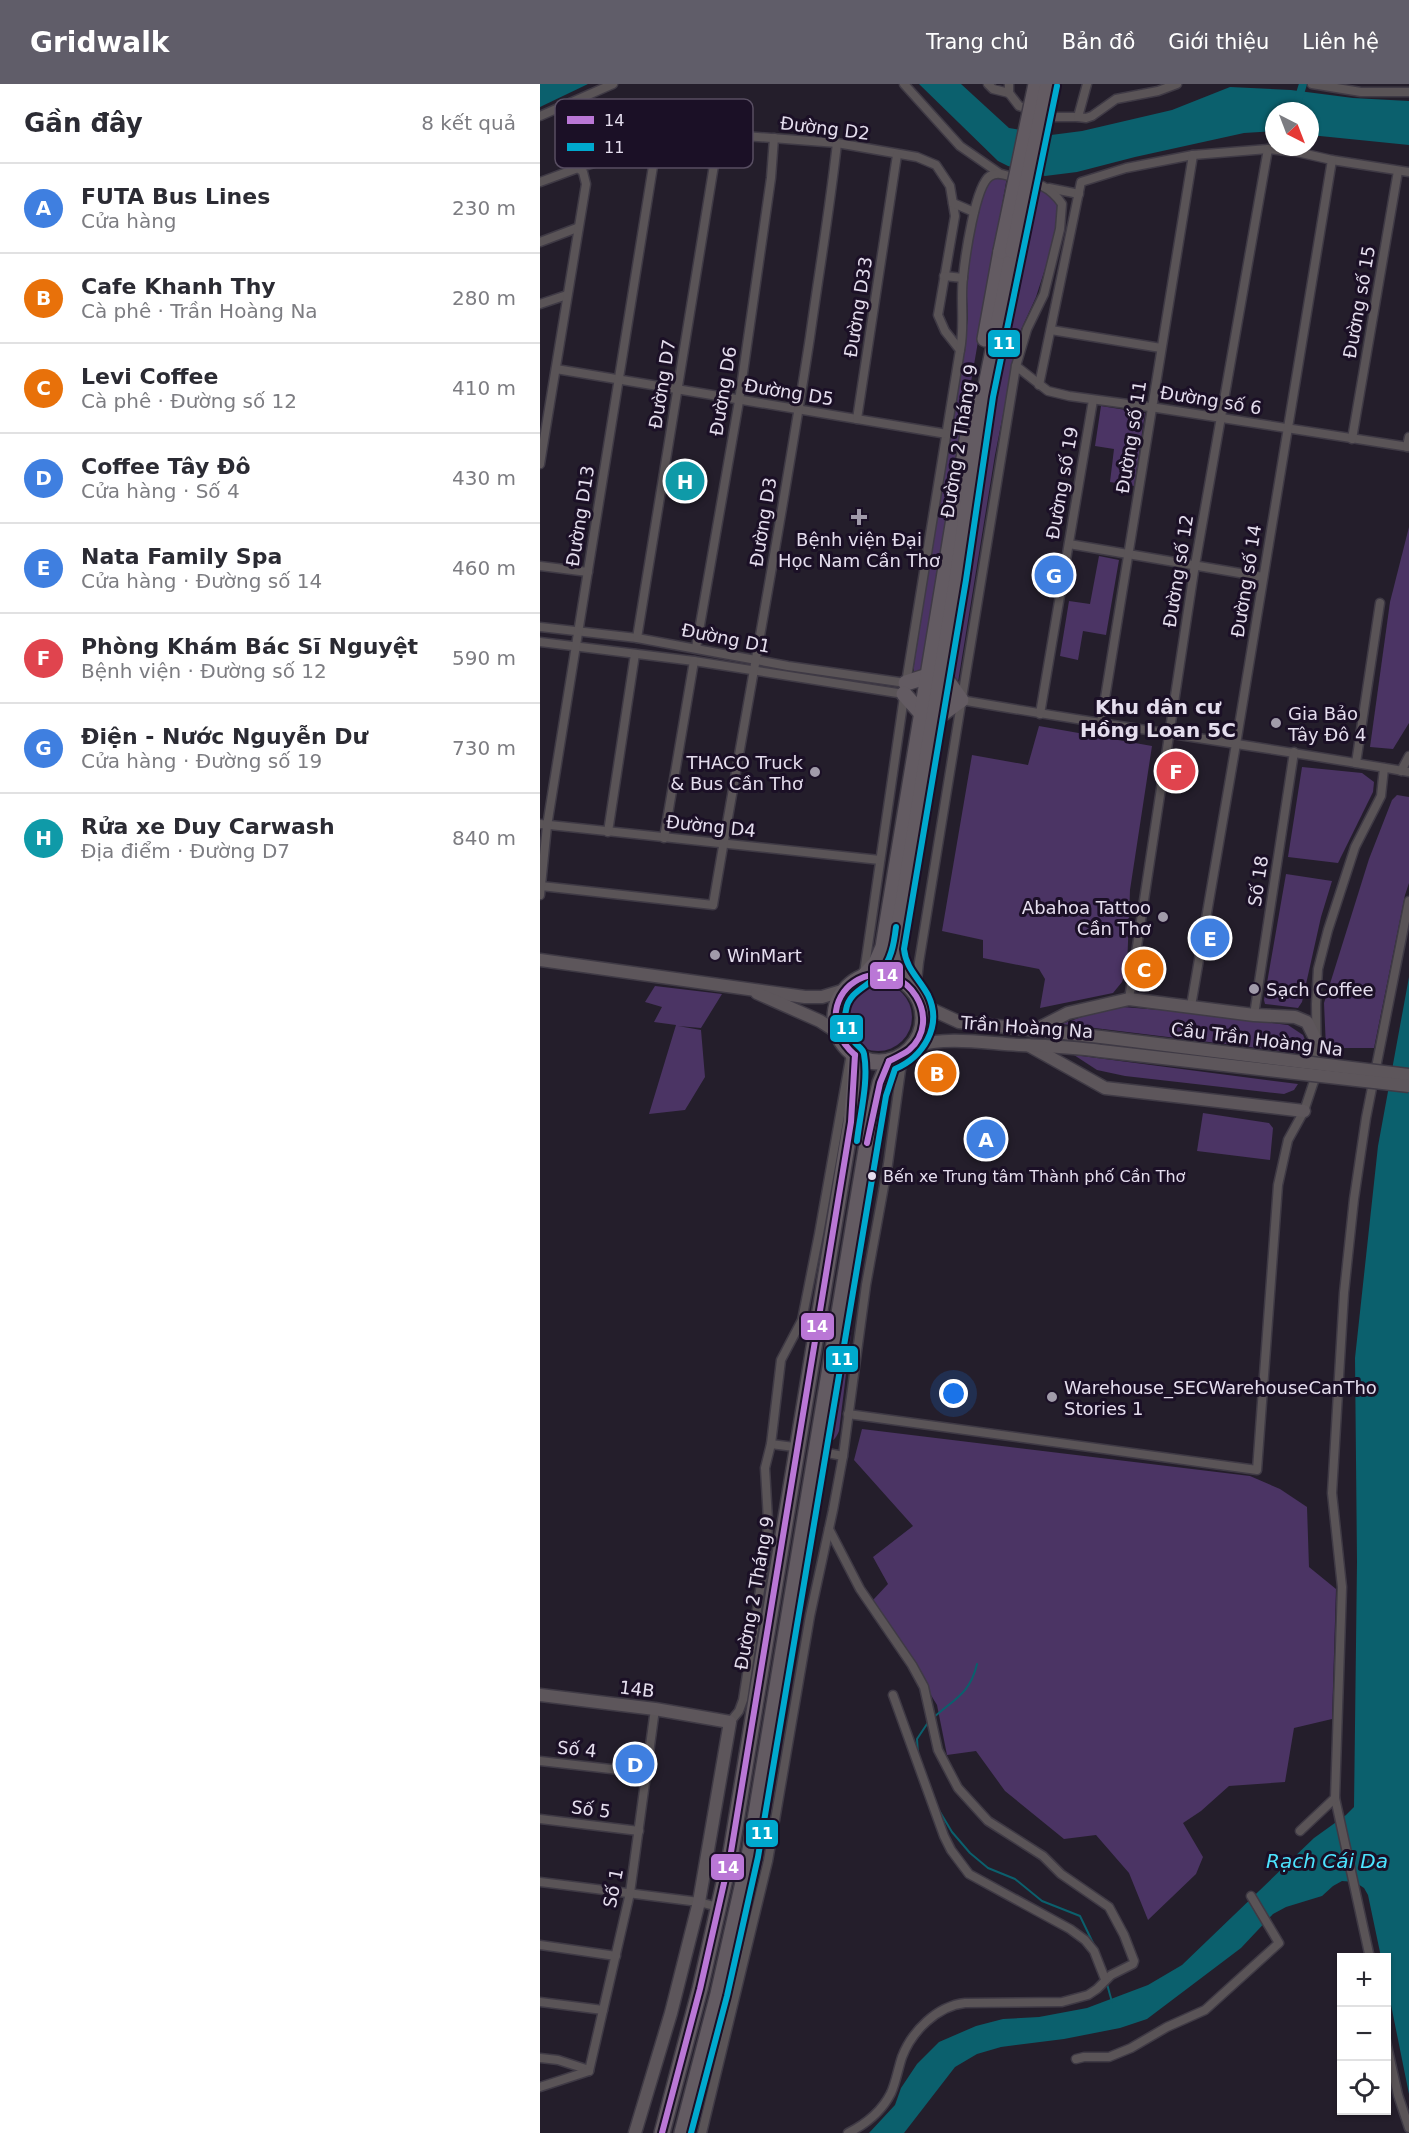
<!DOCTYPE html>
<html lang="vi">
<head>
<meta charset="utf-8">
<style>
  body { margin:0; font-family:"DejaVu Sans",sans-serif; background:#f7f7f7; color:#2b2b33 }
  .controls { position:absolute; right:18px; bottom:18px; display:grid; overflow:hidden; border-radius:0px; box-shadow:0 2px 4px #0004 }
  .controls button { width:54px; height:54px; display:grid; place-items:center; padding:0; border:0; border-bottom:2px solid #e1e1e2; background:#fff; color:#2b2b33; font:30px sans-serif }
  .compass { position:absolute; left:725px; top:18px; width:54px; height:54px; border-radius:50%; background:#fff; box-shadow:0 2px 4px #0004; rotate:138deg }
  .you { position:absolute; left:414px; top:1310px; width:21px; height:21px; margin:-15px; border:4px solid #fff; border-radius:50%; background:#1a73e8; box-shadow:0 0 0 9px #1a73e833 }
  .badge { display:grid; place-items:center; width:39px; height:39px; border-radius:50%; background:#605d69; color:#fff; font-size:20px; font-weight:700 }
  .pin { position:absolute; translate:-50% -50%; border:3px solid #fff; box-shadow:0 2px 6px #0006 }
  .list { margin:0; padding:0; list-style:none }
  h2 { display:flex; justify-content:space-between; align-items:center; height:78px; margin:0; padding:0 24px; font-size:26px }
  h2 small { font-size:20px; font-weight:400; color:#7c7c81 }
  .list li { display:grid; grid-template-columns:39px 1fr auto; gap:18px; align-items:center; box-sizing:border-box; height:90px; padding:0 24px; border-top:2px solid #e1e1e2 }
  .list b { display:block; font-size:22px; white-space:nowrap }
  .list p { margin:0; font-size:20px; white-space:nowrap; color:#7c7c81 }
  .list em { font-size:20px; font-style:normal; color:#7c7c81 }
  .icon { flex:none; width:33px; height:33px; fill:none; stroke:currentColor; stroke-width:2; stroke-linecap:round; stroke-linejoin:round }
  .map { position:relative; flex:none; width:869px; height:2049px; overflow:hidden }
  header { display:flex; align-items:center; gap:36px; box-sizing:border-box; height:84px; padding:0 30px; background:#605d69; color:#fff }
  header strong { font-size:28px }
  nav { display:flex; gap:33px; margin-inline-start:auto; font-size:21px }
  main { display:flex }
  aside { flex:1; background:#fff }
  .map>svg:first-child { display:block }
  .green { fill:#4b3464 }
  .water { fill:#0b606d }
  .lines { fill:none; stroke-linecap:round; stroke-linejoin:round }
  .stream { stroke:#0b606d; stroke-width:2 }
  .canal { stroke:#0b606d; stroke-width:8 }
  .street-casing { stroke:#3f3a45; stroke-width:11 }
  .secondary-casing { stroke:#3f3a45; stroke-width:15 }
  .highway-casing { stroke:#3f3a45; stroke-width:18 }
  .street { stroke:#5a5457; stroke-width:8 }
  .secondary { stroke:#5d565b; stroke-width:12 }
  .highway { stroke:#635b62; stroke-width:15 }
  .secondary-bridge-casing { stroke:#3f3a45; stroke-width:15; stroke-linecap:butt }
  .highway-bridge-casing { stroke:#3f3a45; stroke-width:18; stroke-linecap:butt }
  .secondary-bridge { stroke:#5d565b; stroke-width:12 }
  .highway-bridge { stroke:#635b62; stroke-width:15 }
  .bus-1-casing { stroke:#1b1026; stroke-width:10 }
  .bus-2-casing { stroke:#1b1026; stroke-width:10 }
  .bus-1 { stroke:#ba77d6; stroke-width:6 }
  .bus-2 { stroke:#00a9ce; stroke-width:6 }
  .poi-dot { fill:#a19baa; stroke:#1b1026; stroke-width:2 }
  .bus-dot { fill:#e5deee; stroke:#1b1026; stroke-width:2 }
  .labels { text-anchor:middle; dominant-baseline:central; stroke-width:6; stroke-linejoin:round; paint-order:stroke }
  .bus-label { font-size:16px; fill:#e5deee; stroke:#1b1026; text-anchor:start }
  .street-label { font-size:18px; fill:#e5deee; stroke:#1b1026 }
  .poi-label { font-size:18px; fill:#e5deee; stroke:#1b1026; text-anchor:start }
  .neighbourhood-label { font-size:20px; font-weight:bold; fill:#e5deee; stroke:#1b1026 }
  .water-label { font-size:20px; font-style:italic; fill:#4ce4fe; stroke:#1b1026 }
  .key { fill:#1b1026; stroke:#584e62; stroke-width:1.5 }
  .key-label { font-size:16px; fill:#e5deee }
  .line-badge { stroke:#1b1026; stroke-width:2 }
  .badge-label { font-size:16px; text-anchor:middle; font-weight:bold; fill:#fff }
</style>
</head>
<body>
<header>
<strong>Gridwalk</strong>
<nav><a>Trang chủ</a><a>Bản đồ</a><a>Giới thiệu</a><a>Liên hệ</a></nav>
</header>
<main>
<aside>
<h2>Gần đây<small>8 kết quả</small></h2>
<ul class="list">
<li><span class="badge" style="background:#3f7fe0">A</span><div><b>FUTA Bus Lines</b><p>Cửa hàng</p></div><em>230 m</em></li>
<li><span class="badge" style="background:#e8710a">B</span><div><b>Cafe Khanh Thy</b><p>Cà phê · Trần Hoàng Na</p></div><em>280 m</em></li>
<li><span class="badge" style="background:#e8710a">C</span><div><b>Levi Coffee</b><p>Cà phê · Đường số 12</p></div><em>410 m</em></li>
<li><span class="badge" style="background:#3f7fe0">D</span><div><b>Coffee Tây Đô</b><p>Cửa hàng · Số 4</p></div><em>430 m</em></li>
<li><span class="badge" style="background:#3f7fe0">E</span><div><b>Nata Family Spa</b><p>Cửa hàng · Đường số 14</p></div><em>460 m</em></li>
<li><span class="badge" style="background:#e0444e">F</span><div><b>Phòng Khám Bác Sĩ Nguyệt</b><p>Bệnh viện · Đường số 12</p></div><em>590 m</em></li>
<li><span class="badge" style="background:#3f7fe0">G</span><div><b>Điện - Nước Nguyễn Dư</b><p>Cửa hàng · Đường số 19</p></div><em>730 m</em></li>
<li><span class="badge" style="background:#0f9aa8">H</span><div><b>Rửa xe Duy Carwash</b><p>Địa điểm · Đường D7</p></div><em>840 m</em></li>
</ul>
</aside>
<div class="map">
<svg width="869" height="2049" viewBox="0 0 869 2049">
  <rect width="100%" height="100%" fill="#241e2b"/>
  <g class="green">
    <path d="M458,92l9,1c-30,166 -57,331 -86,496h-7v-8l54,-346 -2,-45 16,-79 8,-17z"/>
    <path d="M495,100l15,7 7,12 2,11 -7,33 -16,50 -17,37 -24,121 -37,227c-10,-8 -7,-18 -6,-30l49,-297z"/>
    <path d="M561,322l44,7 -11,73 -24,-4 4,-33 -19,-3z"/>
    <path d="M869,443v196l-16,26 -23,-2 20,-145z"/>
    <path d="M559,472l20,4 -13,75 -23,-4 -5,29 -18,-4 9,-55 21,3z"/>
    <path d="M499,642l113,20 -22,144 -3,78 -5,14 -9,11 -73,15 5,-29 -6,-10 -56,-11v-18l-41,-9 30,-176 56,10z"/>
    <path d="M762,683l60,6 12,9 -1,10 -35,71 -50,-6z"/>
    <path d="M857,711l12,2v86l-4,12 -31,153h-48l-2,-45 45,-144 23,-59z"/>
    <path d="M746,790l46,7 -11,36 -19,85 -4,6 -33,-4 -1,-4z"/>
    <circle cx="338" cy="933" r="34"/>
    <path d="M115,902l67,8 -21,34 -23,-2 23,4 4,47 -20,33 -36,4 27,-89 -22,-3 8,-15 -17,-5z"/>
    <path d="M583,923l62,5 103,13 15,10 5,12 -2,7 -244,-30 39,-14z"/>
    <path d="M534,971l224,29 -4,6 -10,4 -159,-18 -28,-6z"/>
    <path d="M350,1001l-27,177 -3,6 -4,1 -3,-1 24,-155 8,-23z"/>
    <path d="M663,1029l66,10 4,5 -3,32 -73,-9z"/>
    <path d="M315,1217l-16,130c-3,7 -7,13 -15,12l6,-50 17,-78z"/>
    <path d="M322,1345l388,47 30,13 27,18 2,60 27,22 -4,130 -38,9 -9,54 -56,4 -28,25 -18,12 20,34 -7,17 -48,46 -19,-47 -33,-38 -32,4 -59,-48 -29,-40 -29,4 -10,-50 -64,-105 15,-16 -15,-27 40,-31 -59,-66z"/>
  </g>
  <g class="water">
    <path d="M0,0h48l-48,23z"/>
    <path d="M379,0h42l48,44 42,7 31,-4 90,-21 58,-23 61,3 62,8 56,3v44l-99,-10v-24h-36v20l-30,2 -109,24 -58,15 -32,4 -37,-10 -10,-5z"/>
    <path d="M869,893v1117l-22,-109 -1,-27 -5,-1 -13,-62 -4,-7 -9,-6 -13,-1 -9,5 -11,10 -36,11 -13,7 -32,34 -94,71 -27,9 -56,11 -63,8 -24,7 -22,13 -51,66h-35l26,-28 6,-17 16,-24 22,-22 37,-16 27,-7 36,-2 48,-9 61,-23 34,-20 132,-127 32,-23 8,-8 3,-245 -2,-204 23,-212z"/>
  </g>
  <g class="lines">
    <g class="stream">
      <path d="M393,1634c21,-19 37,-24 44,-54"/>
      <path d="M378,1670l-1,-15 12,-18"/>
      <path d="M397,1723l15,25 18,21 18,15 27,11 27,22 38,15 14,29"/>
      <path d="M567,1900l5,18"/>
    </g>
    <path class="canal" d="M758,16l5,-16"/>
    <g class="street-casing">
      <g id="street">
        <path d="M364,0l56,62 39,27"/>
        <path d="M448,0l5,5 16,4"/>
        <path d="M469,0v9l10,13 34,11h25"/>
        <path d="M547,0l-9,33 8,1 6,-2 24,-17 42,-8 19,-7"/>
        <path d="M772,0l49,8h48"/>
        <path d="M0,32l73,-32"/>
        <path d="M0,98l38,-14 115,-36 144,11 80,14 19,8 14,21 5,30 -17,99 7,16 15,19 -54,333 -42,290"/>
        <path d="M509,104l30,6"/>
        <path d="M413,119l21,9"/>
        <path d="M0,158l37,-14"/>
        <path d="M404,192l19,2"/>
        <path d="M0,220l27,-9"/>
        <path d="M511,246l110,18"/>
        <path d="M476,282l32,25 21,5 88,12 252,39"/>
        <path d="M16,285l391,65"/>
        <path d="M499,301l42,-203 45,-14 67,-13 75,-6 29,3 35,8 77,12"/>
        <path d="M317,335l40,-264"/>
        <path d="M812,355l46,-268"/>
        <path d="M867,363l2,-10"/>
        <path d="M0,380l46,-280 -3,-12 -5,-4"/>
        <path d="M529,460l194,33"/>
        <path d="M0,482l48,6"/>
        <path d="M0,543l97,11 151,28 118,17"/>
        <path d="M97,554l77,-473 3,-31"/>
        <path d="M0,558l154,19 210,33"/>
        <path d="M156,564l43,-247 32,-223 3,-40"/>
        <path d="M421,616c149,26 299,46 448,72"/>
        <path d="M500,630l53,-314"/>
        <path d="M561,639l92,-568"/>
        <path d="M816,679l24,-160"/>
        <path d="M861,687l8,-15"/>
        <path d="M0,740l340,36"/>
        <path d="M68,748l27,-178"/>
        <path d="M124,754l30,-177"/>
        <path d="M1,802l172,19c32,-190 68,-378 97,-568 9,-65 20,-129 27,-194"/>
        <path d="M0,811l7,-69 107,-666 1,-16"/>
        <path d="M379,914l-2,-17 2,-19 97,-596 11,-37 17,-35 16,-65 2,-25c-12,-18 -25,-21 -46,-26 -8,-2 -18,-7 -26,-2 -15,9 -25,82 -27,101 -3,24 2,49 -3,73"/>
        <path d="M589,915l65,-428 74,-422"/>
        <path d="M651,922l45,-262 96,-584"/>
        <path d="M714,931l40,-263"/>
        <path d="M308,1330l409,56 21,-285 10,-45 16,-29 13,-39 -1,-68 2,-35 10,-39 27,-83 26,-51 3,-28"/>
        <path d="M231,1360l23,3"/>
        <path d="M282,1368l21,4"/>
        <path d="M289,1445l31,60 52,76 12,22 14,63 20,38 30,33 55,35 18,18 48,33 15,28 10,26 -1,3 -22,11 -14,14 -9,6 -26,7 -97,1c-28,3 -53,28 -63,54 -4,12 -6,25 -11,36 -9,18 -25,31 -43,40"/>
        <path d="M353,1611l51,141 7,14 18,24 101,55 15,11 9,11 11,28"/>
        <path d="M190,1638l9,-11 4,-11 24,-155 1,-25 -3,-52 6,-24 10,-84 21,-40 17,-86 31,-175 -1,-9"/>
        <path d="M0,1677l106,12"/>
        <path d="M795,1714l35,160"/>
        <path d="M0,1735l99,12"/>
        <path d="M760,1747l35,-33 7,-211 -10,-94 12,-200 10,-94 12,-81 43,-217"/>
        <path d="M0,1798l159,20 19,5"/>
        <path d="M0,1861l76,11"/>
        <path d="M0,1918l63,8"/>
        <path d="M846,1957l12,54 11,33"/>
        <path d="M0,1974l18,2 31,10"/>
        <path d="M536,1975l8,-2h25l22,-9 36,-21 38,-17 74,-67 -28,-47"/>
        <path d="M49,1987l41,-178 25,-184"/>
        <path d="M0,2003l49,-16"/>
        <path d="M162,2049l66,-272 42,-245 23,-106 10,-54 23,-171 22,-121 15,-109"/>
      </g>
    </g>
    <g class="secondary-casing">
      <g id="secondary">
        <path d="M0,876l265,37h17l23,-7"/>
        <path d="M217,909l63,28 17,11"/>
        <path d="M382,921l37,17 142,15"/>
        <path d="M493,947l35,-18 61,-14 125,16 41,2 12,5 8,16"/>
        <path d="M488,961l77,43 199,23"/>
        <path d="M374,962c35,-10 69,-3 105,-1 28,1 55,2 82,6"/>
        <path d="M0,1611l115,14 75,13 -31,180 -28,111 -36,120"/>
      </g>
    </g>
    <g class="highway-casing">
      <g id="highway">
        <path d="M445,255l16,-88"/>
        <path d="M366,599l22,-7"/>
        <path d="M364,610l18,20"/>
        <path d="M392,637l29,-21 -20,-28"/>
        <circle cx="339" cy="934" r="44"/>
        <path d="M324,892l12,-13 7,-16 91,-549"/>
        <path d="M365,898l-8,-16 -2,-17 62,-370 27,-184 29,-144"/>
        <path d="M122,2049l38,-144 31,-137 120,-730 4,-42v-25"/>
        <path d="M142,2049l36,-139 31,-138 121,-730 10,-43 9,-22"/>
      </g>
    </g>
    <use href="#street" class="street"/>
    <use href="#secondary" class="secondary"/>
    <use href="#highway" class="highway"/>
    <g class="secondary-bridge-casing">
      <g id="secondary-bridge">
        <path d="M561,953l308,38"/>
        <path d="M561,967l308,35"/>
      </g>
    </g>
    <g class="highway-bridge-casing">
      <g id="highway-bridge">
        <path d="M461,167l35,-167"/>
        <path d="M473,167l35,-167"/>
      </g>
    </g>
    <use href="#secondary-bridge" class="secondary-bridge"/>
    <use href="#highway-bridge" class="highway-bridge"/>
    <g class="bus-1-casing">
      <g id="bus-1">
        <path d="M315,971c-14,-12 -23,-30 -18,-49 4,-14 14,-24 27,-29 44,-16 80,43 45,73 -5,4 -14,8 -20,11"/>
        <path d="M327,1059l13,-60 9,-22"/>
        <path d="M122,2049l38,-144 31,-137 120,-730 4,-67"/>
      </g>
    </g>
    <g class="bus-2-casing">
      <g id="bus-2">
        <path d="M317,1057c3,-27 12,-60 7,-87 -1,-5 -5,-7 -8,-10 -9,-9 -13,-22 -10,-34 3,-19 22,-23 33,-36 12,-13 15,-30 17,-47"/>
        <path d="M151,2049l36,-137 31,-139 128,-761 9,-27c28,-12 48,-43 33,-74 -9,-17 -22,-26 -24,-46l62,-369 27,-183 64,-311"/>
      </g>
    </g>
    <use href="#bus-1" class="bus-1"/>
    <use href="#bus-2" class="bus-2"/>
  </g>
  <g class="poi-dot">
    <path d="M316 424h6v6h6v6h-6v6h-6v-6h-6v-6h6z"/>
    <circle cx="736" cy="639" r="6"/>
    <circle cx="275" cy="688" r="6"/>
    <circle cx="623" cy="833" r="6"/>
    <circle cx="175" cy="871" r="6"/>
    <circle cx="714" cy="905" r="6"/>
    <circle cx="512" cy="1313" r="6"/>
  </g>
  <circle class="bus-dot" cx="332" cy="1092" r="5"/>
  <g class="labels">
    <g class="bus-label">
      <text x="343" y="1092">Bến xe Trung tâm Thành phố Cần Thơ</text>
    </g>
    <g class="street-label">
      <text transform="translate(285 44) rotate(7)">Đường D2</text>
      <text transform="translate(819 218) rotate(-80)">Đường số 15</text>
      <text transform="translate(318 223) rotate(-81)">Đường D33</text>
      <text transform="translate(122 300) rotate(-81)">Đường D7</text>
      <text transform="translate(183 307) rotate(-81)">Đường D6</text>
      <text transform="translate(249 308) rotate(9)">Đường D5</text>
      <text transform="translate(671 316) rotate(9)">Đường số 6</text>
      <text transform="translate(591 353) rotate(-81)">Đường số 11</text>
      <text transform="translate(419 357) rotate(-81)">Đường 2 Tháng 9</text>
      <text transform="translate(522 399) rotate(-80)">Đường số 19</text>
      <text transform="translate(40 432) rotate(-81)">Đường D13</text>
      <text transform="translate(223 438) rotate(-81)">Đường D3</text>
      <text transform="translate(638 487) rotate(-81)">Đường số 12</text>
      <text transform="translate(706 497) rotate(-81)">Đường số 14</text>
      <text transform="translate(186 554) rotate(11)">Đường D1</text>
      <text transform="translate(171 742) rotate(6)">Đường D4</text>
      <text transform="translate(718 797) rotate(-81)">Số 18</text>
      <text transform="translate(487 943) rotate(4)">Trần Hoàng Na</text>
      <text transform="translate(717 955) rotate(7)">Cầu Trần Hoàng Na</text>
      <text transform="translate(214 1509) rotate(-80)">Đường 2 Tháng 9</text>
      <text transform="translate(97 1605) rotate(7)">14B</text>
      <text transform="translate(37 1665) rotate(6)">Số 4</text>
      <text transform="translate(51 1725) rotate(7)">Số 5</text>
      <text transform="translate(73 1804) rotate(-79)">Số 1</text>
    </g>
    <g class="poi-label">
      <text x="319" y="455" text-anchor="middle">Bệnh viện Đại<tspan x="319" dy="21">Học Nam Cần Thơ</tspan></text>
      <text x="748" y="629">Gia Bảo<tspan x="748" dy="21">Tây Đô 4</tspan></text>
      <text x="263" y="678" text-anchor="end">THACO Truck<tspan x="263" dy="21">&amp; Bus Cần Thơ</tspan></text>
      <text x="611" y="823" text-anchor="end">Abahoa Tattoo<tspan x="611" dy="21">Cần Thơ</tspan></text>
      <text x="187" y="871">WinMart</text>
      <text x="726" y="905">Sạch Coffee</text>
      <text x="524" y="1303">Warehouse_SECWarehouseCanTho<tspan x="524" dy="21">Stories 1</tspan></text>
    </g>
    <g class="neighbourhood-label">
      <text x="618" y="623">Khu dân cư<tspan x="618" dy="23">Hồng Loan 5C</tspan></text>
    </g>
    <g class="water-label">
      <text x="787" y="1777">Rạch Cái Da</text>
    </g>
  </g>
  <rect x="15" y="15" width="198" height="69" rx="9" class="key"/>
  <rect x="27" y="32" width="27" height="8" fill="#ba77d6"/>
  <rect x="27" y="59" width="27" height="8" fill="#00a9ce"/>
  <g class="key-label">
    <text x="64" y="42">14</text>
    <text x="64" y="69">11</text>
  </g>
  <g class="line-badge">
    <rect x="447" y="245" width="34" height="29" rx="6" fill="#00a9ce"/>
    <rect x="329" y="877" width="35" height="29" rx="6" fill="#ba77d6"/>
    <rect x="289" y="930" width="35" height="29" rx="6" fill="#00a9ce"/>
    <rect x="260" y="1228" width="35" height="29" rx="6" fill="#ba77d6"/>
    <rect x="285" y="1261" width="34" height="28" rx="6" fill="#00a9ce"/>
    <rect x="205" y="1735" width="34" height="29" rx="6" fill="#00a9ce"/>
    <rect x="170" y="1769" width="35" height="28" rx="6" fill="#ba77d6"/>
  </g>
  <g class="badge-label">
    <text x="464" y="265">11</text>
    <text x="347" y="897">14</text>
    <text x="307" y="950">11</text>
    <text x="277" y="1248">14</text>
    <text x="302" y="1281">11</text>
    <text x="222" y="1755">11</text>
    <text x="188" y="1789">14</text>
  </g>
</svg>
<div class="controls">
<button>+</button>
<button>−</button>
<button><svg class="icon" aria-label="locate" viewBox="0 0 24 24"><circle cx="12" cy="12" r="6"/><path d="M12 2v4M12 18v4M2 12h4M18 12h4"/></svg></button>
</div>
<svg class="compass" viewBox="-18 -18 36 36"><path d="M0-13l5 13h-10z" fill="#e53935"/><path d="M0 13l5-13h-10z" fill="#7c7c81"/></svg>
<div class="you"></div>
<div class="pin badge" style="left:446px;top:1055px;background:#3f7fe0">A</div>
<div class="pin badge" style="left:397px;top:989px;background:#e8710a">B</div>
<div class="pin badge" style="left:604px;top:885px;background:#e8710a">C</div>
<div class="pin badge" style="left:95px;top:1680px;background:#3f7fe0">D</div>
<div class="pin badge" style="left:670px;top:854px;background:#3f7fe0">E</div>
<div class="pin badge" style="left:636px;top:687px;background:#e0444e">F</div>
<div class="pin badge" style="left:514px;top:491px;background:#3f7fe0">G</div>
<div class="pin badge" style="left:145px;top:397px;background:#0f9aa8">H</div>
</div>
</main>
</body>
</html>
